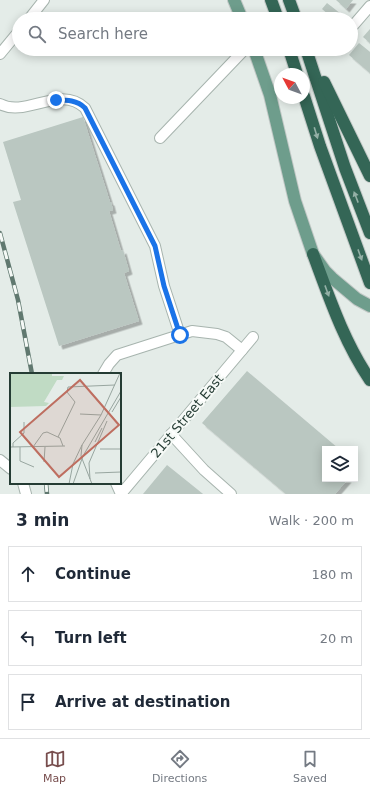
<!DOCTYPE html>
<html lang="en">
<head>
<meta charset="utf-8">
<style>
  body { margin:0; font-family:"DejaVu Sans",sans-serif; background:#f2f2f3; color:#1f2937 }
  .controls { position:absolute; right:12px; bottom:12px; display:grid; overflow:hidden; border-radius:0px; box-shadow:0 2px 10px #0003 }
  .controls button { width:36px; height:36px; display:grid; place-items:center; padding:0; border:0; border-bottom:1px solid #e0e1e3; background:#fff; color:#1f2937; font:20px sans-serif }
  .compass { position:absolute; left:274px; top:68px; width:36px; height:36px; border-radius:50%; background:#fff; box-shadow:0 2px 10px #0003; rotate:311deg }
  .stop { position:absolute; width:12px; height:12px; margin:-9px; border:3px solid #1a73e8; border-radius:50%; background:#fff }
  .stop.end { background:#1a73e8; border-color:#fff; box-shadow:0 1px 4px #0008 }
  .list { margin:0; padding:0; list-style:none }
  h2 { display:flex; justify-content:space-between; align-items:center; height:52px; margin:0; padding:0 16px; font-size:17px }
  h2 small { font-size:13px; font-weight:400; color:#747a83 }
  .list li { display:grid; grid-template-columns:26px 1fr auto; gap:12px; align-items:center; box-sizing:border-box; height:56px; margin:0 8px 8px; padding:0 8px; border:1px solid #e0e1e3; border-radius:0px }
  .list b { display:block; font-size:15px; white-space:nowrap }
  .list em { font-size:13px; font-style:normal; color:#747a83 }
  .icon { flex:none; width:22px; height:22px; fill:none; stroke:currentColor; stroke-width:2; stroke-linecap:round; stroke-linejoin:round }
  .map { position:relative; flex:none; width:370px; height:494px; overflow:hidden }
  .search { position:absolute; background:#fff; box-shadow:0 2px 10px #0003; left:12px; right:12px; top:12px; height:44px; display:flex; align-items:center; gap:10px; box-sizing:border-box; padding:0 14px; border-radius:22px; color:#747a83; font-size:15px }
  .sheet { height:244px; background:#fff }
  nav { display:flex; justify-content:space-around; align-items:center; box-sizing:border-box; height:56px; border-top:1px solid #e0e1e3; background:#fff; font-size:11px; color:#747a83 }
  nav a { display:grid; justify-items:center; gap:2px }
  nav .on { color:#784e4e }
  .map>svg:first-child { display:block }
  .building { fill:#bac7c1; filter:url(#shadow) }
  .lines { fill:none; stroke-linecap:round; stroke-linejoin:round }
  .minor-casing { stroke:#a7b4ae; stroke-width:12 }
  .major-casing { stroke:#c2c8c6; stroke-width:14 }
  .highway-casing { stroke:#c2c8c6; stroke-width:14 }
  .minor { stroke:#fff; stroke-width:10 }
  .major { stroke:#6e9d8c; stroke-width:12 }
  .highway { stroke:#346656; stroke-width:12 }
  .rail-casing { stroke:#60786f; stroke-width:4.5 }
  .rail { stroke:#f5f9f6; stroke-width:3; stroke-dasharray:9; stroke-linecap:butt }
  .oneway { fill:#94b0a6 }
  .route { stroke:#1a73e8; stroke-width:5 }
  .labels { text-anchor:middle; dominant-baseline:central; stroke-width:4; stroke-linejoin:round; paint-order:stroke }
  .street-label { font-size:13px; fill:#253c34; stroke:#f5f9f6 }
  .inset-road { fill:none; stroke:#98a6a0; stroke-width:1 }
  .view { fill:#be6e60; fill-opacity:0.15; stroke:#be6e60; stroke-width:2 }
  .inset-edge { fill:none; stroke:#253c34; stroke-width:2 }
</style>
</head>
<body>
<div class="map">
<svg width="370" height="494" viewBox="0 0 370 494">
  <defs>
    <filter id="shadow"><feDropShadow dx="3.5" dy="3.5" stdDeviation="0" flood-color="#0004"/></filter>
  </defs>
  <rect width="100%" height="100%" fill="#e4ece8"/>
  <g class="building">
    <path d="M336,0h17l-7,9z"/>
    <path d="M327,3l14,11 -4,5h-11l3,-4 -7,-6z"/>
    <path d="M370,29v14l-7,-6z"/>
    <path d="M359,43l11,9v21l-21,-18z"/>
    <path d="M83,117l27,85h1l2,8 -4,1 12,40 2,-1 6,21 -5,2 15,48 -80,25 -46,-144 8,-2 -18,-58z"/>
    <path d="M247,371l92,78h-14v30h23l-13,15h-49l-84,-71z"/>
    <path d="M167,465l36,29h-60z"/>
  </g>
  <g class="lines">
    <g class="minor-casing">
      <g id="minor">
        <path d="M29,19l15,-19"/>
        <path d="M351,28l19,-22"/>
        <path d="M0,54l19,-23"/>
        <path d="M0,104c26,14 60,-20 85,4l70,138 9,40 16,49"/>
        <path d="M160,138l85,-89"/>
        <path d="M103,374l6,-10 8,-9 75,-24 25,3 9,3 16,13"/>
        <path d="M171,434l33,36 27,24"/>
        <path d="M0,460l11,9"/>
        <path d="M23,483l3,11"/>
        <path d="M116,483l5,11"/>
        <path d="M121,494l132,-157"/>
      </g>
    </g>
    <g class="major-casing">
      <g id="major">
        <path d="M234,0l8,19"/>
        <path d="M254,49l16,46 25,106 18,53 12,17 7,7 25,21 13,7"/>
      </g>
    </g>
    <g class="highway-casing">
      <g id="highway">
        <path d="M271,0l7,19"/>
        <path d="M289,0l7,19"/>
        <path d="M289,49l8,25"/>
        <path d="M306,49l39,119 25,65"/>
        <path d="M324,82l46,94"/>
        <path d="M304,96l16,50 50,137"/>
        <path d="M313,254c16,43 31,88 57,126"/>
      </g>
    </g>
    <use href="#minor" class="minor"/>
    <use href="#major" class="major"/>
    <use href="#highway" class="highway"/>
    <g class="rail-casing">
      <g id="rail">
        <path d="M0,233l18,67 14,74"/>
        <path d="M46,483l1,11"/>
      </g>
    </g>
    <use href="#rail" class="rail"/>
  </g>
  <defs><path id="oneway-solid" d="M-6-.8H1V-3.2L6.5 0L1 3.2V.8H-6Z"/></defs>
  <g class="oneway">
    <use href="#oneway-solid" transform="translate(316 133) rotate(73)"/>
    <use href="#oneway-solid" transform="translate(356 197) rotate(-111)"/>
    <use href="#oneway-solid" transform="translate(360 255) rotate(70)"/>
    <use href="#oneway-solid" transform="translate(327 291) rotate(70)"/>
  </g>
  <g class="lines">
    <path class="route" d="M56,100c11,0 21,0 29,8l70,138 9,40 16,49"/>
  </g>
  <g class="labels">
    <g class="street-label">
      <text transform="translate(187 416) rotate(-50)">21st Street East</text>
    </g>
  </g>
  <g transform="translate(10 373)">
    <rect width="111" height="111" fill="#e4ece8"/>
    <path d="M0,0h42v3h12l-2,4h-5l-13,22 5,1 -3,3 -36,1z" fill="#c0dbc4"/>
    <path class="inset-road" d="M102,39l9,-15M70,41l21,1M48,64l17,-35 -8,-10 1,-5 47,-2M85,69l7,-14M0,74l55,-1M3,74v-4l11,-10v-11M10,74v14l14,6M23,74l10,-14 4,-1 13,6 3,8M90,76h21M34,89l1,-15M85,100l26,-1M80,106l-1,-16 18,-42M59,111l4,-20 9,-19M63,111l10,-28 38,-65M82,111l-11,-28 1,-11 19,-30 19,-42"/>
    <path class="view" d="M70,7l39,45 -60,52 -39,-45z"/>
    <rect width="111" height="111" class="inset-edge"/>
  </g>
</svg>
<div class="controls">
<button><svg class="icon" aria-label="layers" viewBox="0 0 24 24"><path d="M12 4l9 5-9 5-9-5zM3 14l9 5 9-5"/></svg></button>
</div>
<svg class="compass" viewBox="-18 -18 36 36"><path d="M0-13l5 13h-10z" fill="#e53935"/><path d="M0 13l5-13h-10z" fill="#747a83"/></svg>
<div class="stop" style="left:180px;top:335px"></div>
<div class="stop end" style="left:56px;top:100px"></div>
<div class="search"><svg class="icon" aria-label="search" viewBox="0 0 24 24"><circle cx="10" cy="10" r="6"/><path d="M15 15l6 6"/></svg>Search here</div>
</div>
<section class="sheet">
<h2>3 min<small>Walk · 200 m</small></h2>
<ul class="list">
<li><svg class="icon" aria-label="ahead" viewBox="0 0 24 24"><path d="M12 20V5M6 11l6-6 6 6"/></svg><div><b>Continue</b></div><em>180 m</em></li>
<li><svg class="icon" aria-label="left" viewBox="0 0 24 24"><path d="M17 20v-9H6M10 6l-5 5 5 5"/></svg><div><b>Turn left</b></div><em>20 m</em></li>
<li><svg class="icon" aria-label="arrive" viewBox="0 0 24 24"><path d="M6 21V4h12l-3 4 3 4H6"/></svg><div><b>Arrive at destination</b></div></li>
</ul>
</section>
<nav>
<a class="on"><svg class="icon" aria-label="map" viewBox="0 0 24 24"><path d="M3 6l6-2 6 2 6-2v14l-6 2-6-2-6 2zM9 4v14M15 6v14"/></svg>Map</a>
<a><svg class="icon" aria-label="directions" viewBox="0 0 24 24"><path d="M12 3l9 9-9 9-9-9zM9 14v-3h6M13 9l2 2-2 2"/></svg>Directions</a>
<a><svg class="icon" aria-label="saved" viewBox="0 0 24 24"><path d="M7 4h10v16l-5-4-5 4z"/></svg>Saved</a>
</nav>
</body>
</html>
